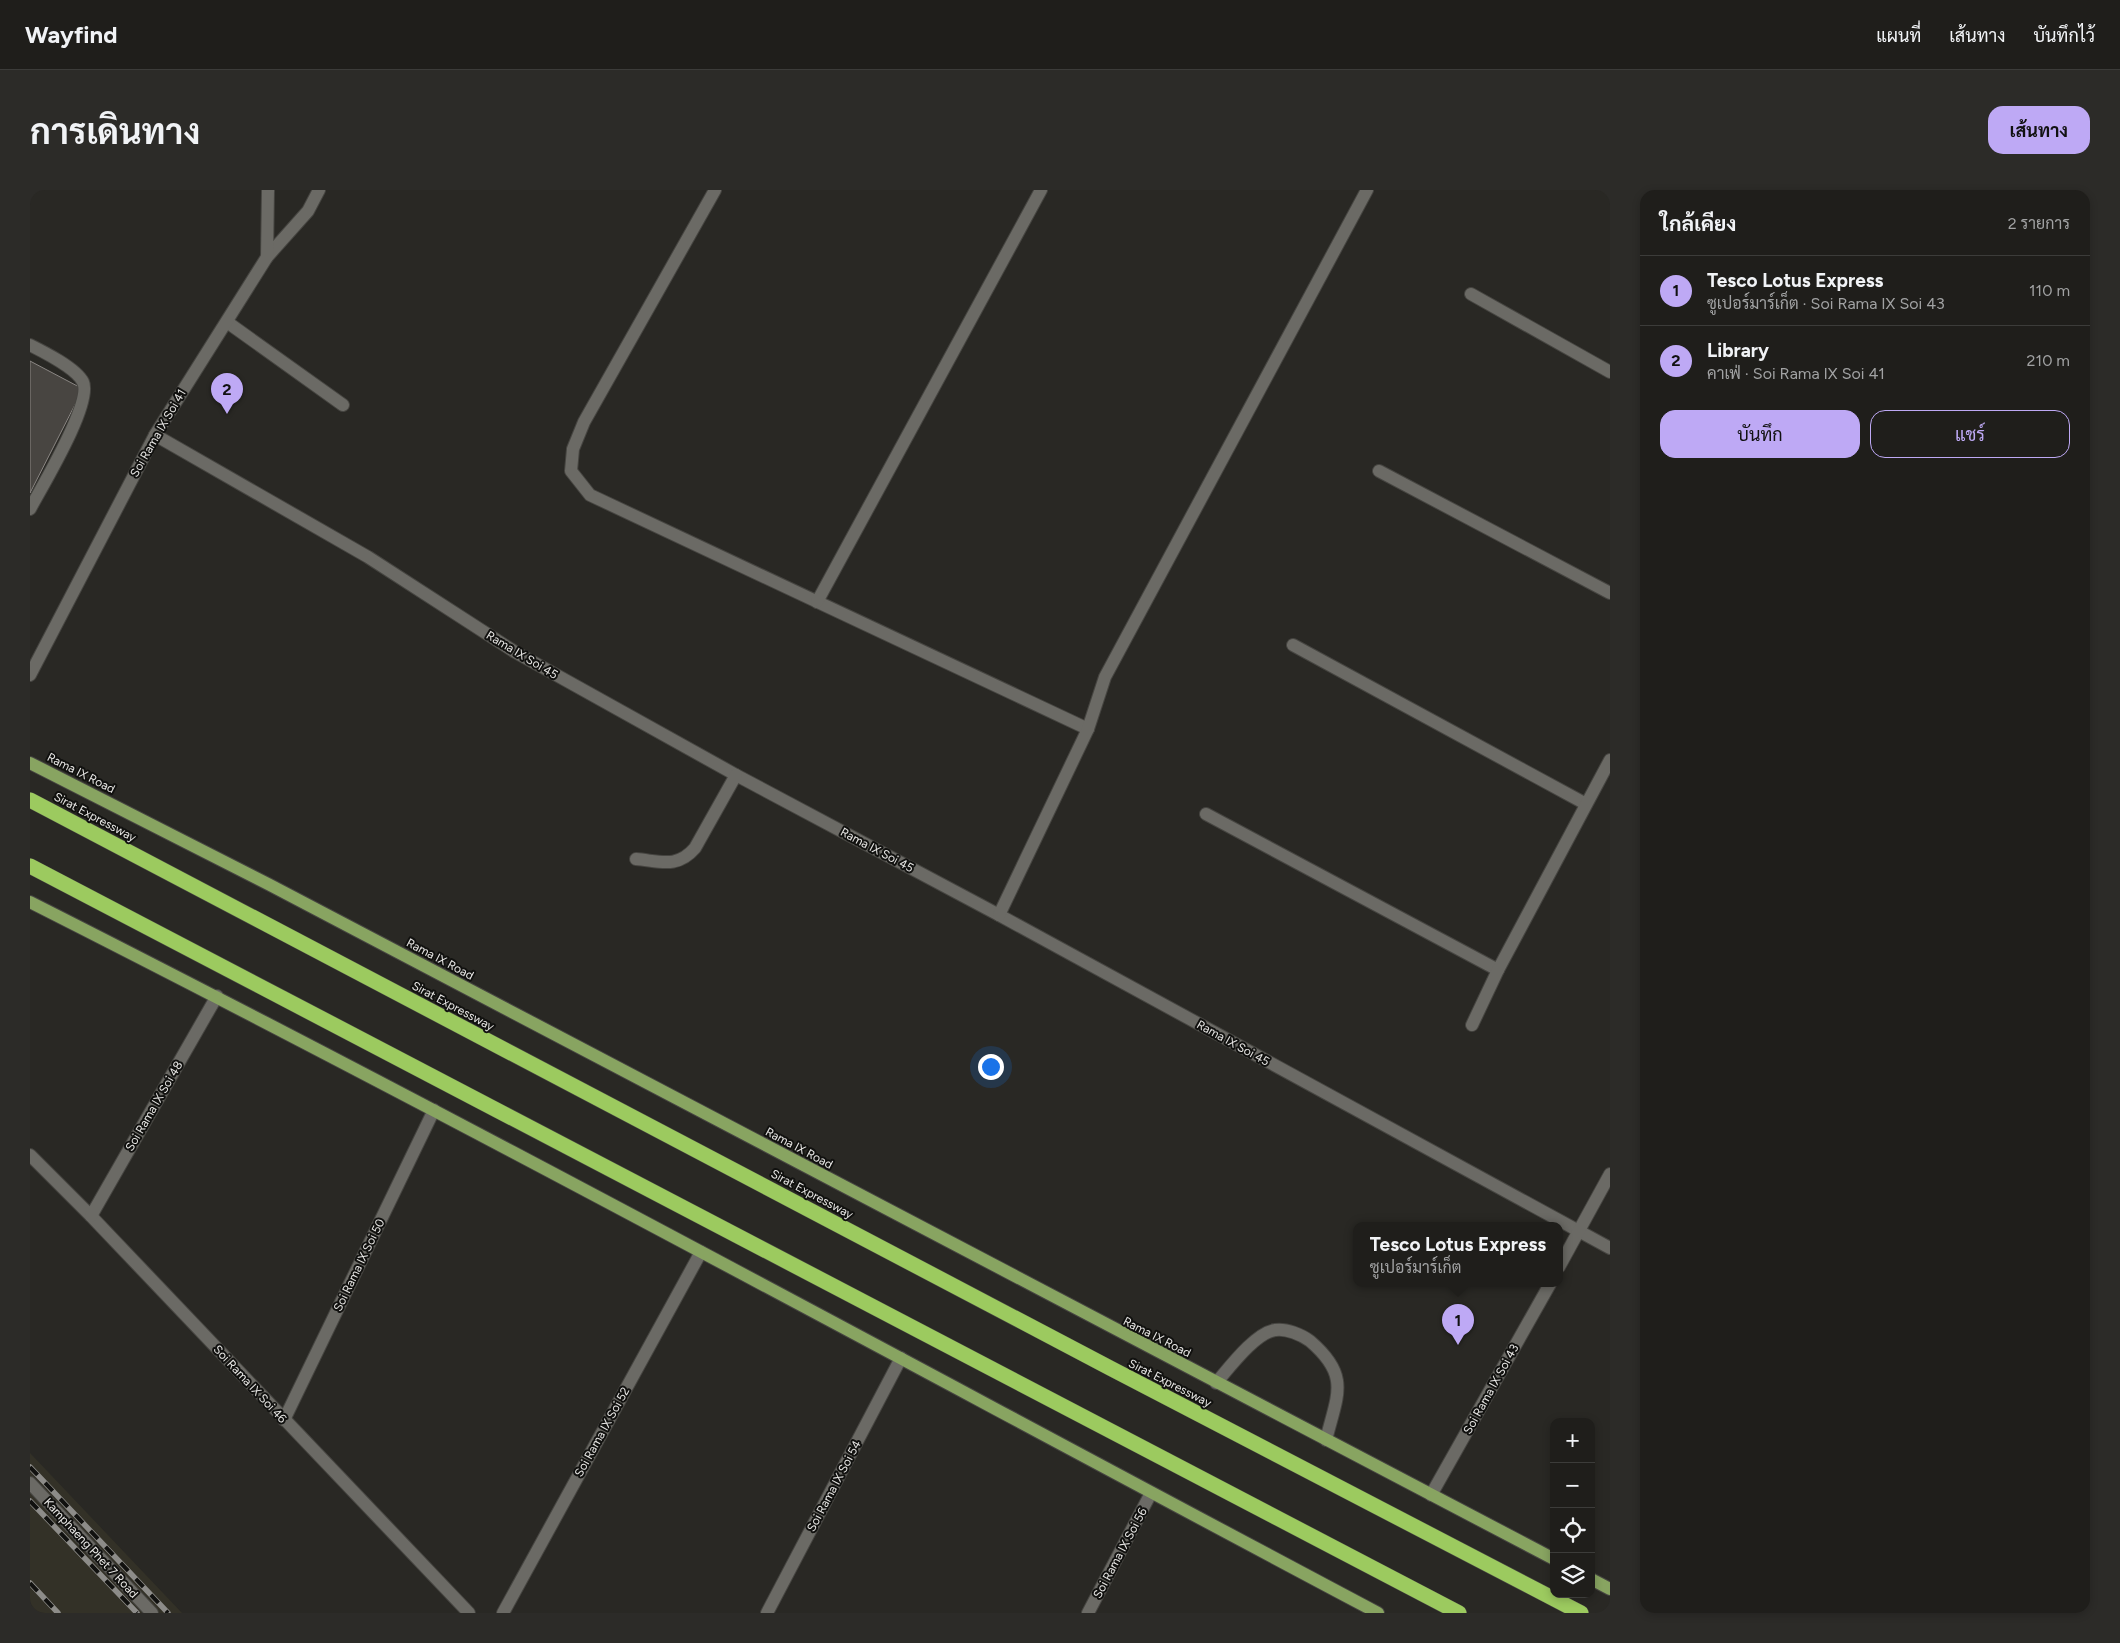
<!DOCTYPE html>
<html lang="th">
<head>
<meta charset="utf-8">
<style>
  body { margin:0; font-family:Figtree,Sarabun,sans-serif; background:#2c2b28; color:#f1f3f6 }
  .controls { position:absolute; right:15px; bottom:15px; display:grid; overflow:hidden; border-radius:10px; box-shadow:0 2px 8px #0003 }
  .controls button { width:45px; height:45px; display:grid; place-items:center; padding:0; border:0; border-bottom:1px solid #3c3c3a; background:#1f1e1b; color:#f1f3f6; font:25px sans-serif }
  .you { position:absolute; left:960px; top:876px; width:18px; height:18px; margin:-12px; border:4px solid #fff; border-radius:50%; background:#1a73e8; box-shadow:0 0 0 8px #1a73e833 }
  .badge { display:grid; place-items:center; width:32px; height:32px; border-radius:50%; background:#bea9f5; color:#111; font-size:16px; font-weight:700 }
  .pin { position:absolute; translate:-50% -41px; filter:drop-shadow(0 1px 2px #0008) }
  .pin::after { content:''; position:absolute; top:26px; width:18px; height:15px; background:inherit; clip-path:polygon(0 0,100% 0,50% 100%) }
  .popup { position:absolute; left:1323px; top:1032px; width:210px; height:65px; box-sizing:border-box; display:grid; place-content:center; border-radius:10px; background:#1f1e1b; filter:drop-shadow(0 1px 4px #0005); font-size:16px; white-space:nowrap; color:#a1a2a3 }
  .popup b { font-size:19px; color:#f1f3f6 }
  .popup::after { content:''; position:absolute; left:50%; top:100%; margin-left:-10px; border:10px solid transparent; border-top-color:#1f1e1b }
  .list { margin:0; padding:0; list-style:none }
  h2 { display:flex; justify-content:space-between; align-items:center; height:65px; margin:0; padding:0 20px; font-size:21px }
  h2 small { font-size:16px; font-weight:400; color:#a1a2a3 }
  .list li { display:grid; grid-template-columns:32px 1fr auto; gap:15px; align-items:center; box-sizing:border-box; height:70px; padding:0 20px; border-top:1px solid #3c3c3a }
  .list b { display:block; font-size:19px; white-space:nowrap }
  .list p { margin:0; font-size:16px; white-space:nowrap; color:#a1a2a3 }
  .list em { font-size:16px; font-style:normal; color:#a1a2a3 }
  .actions { display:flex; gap:10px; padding:15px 20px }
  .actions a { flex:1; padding:11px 0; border:1px solid #bea9f5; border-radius:15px; text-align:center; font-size:18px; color:#bea9f5 }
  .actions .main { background:#bea9f5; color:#111 }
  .icon { flex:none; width:28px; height:28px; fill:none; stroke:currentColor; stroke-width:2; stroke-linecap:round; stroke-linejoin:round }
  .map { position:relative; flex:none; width:1580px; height:1423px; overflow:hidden; border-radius:15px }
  header { display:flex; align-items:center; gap:30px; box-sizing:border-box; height:70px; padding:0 25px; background:#1f1e1b; border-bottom:1px solid #3c3c3a }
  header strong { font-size:24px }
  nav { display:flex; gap:28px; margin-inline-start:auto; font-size:18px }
  .intro { display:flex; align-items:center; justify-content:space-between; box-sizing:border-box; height:120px; padding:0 30px }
  h1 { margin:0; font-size:35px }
  .button { padding:12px 22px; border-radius:15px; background:#bea9f5; color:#111; font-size:18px; font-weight:700 }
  main { display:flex; gap:30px; padding:0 30px }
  aside { flex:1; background:#1f1e1b; border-radius:15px; box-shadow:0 2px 8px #0003 }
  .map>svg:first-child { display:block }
  .built { fill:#333127 }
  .building { fill:#484541; stroke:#8b8784 }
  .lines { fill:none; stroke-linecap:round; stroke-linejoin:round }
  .minor-casing { stroke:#464541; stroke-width:14 }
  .major-casing { stroke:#464541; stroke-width:14 }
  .highway-casing { stroke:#464541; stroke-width:16 }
  .minor { stroke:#6b6a65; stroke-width:12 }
  .major { stroke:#88a461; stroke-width:12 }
  .highway { stroke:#9cca5f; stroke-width:15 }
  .rail-casing { stroke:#8d8c89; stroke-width:5.5 }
  .rail { stroke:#11110f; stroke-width:4; stroke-dasharray:11; stroke-linecap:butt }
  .labels { text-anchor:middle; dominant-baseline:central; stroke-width:4; stroke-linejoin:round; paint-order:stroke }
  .street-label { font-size:12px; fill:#e9e8e6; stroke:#11110f }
</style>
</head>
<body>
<header>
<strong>Wayfind</strong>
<nav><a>แผนที่</a><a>เส้นทาง</a><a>บันทึกไว้</a></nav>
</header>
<div class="intro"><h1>การเดินทาง</h1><a class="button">เส้นทาง</a></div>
<main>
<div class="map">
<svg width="1580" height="1423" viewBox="0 0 1580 1423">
  <rect width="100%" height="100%" fill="#292824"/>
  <path class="built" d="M0,1263l152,160h-152z"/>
  <path class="building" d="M0,171l53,28 -53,104z"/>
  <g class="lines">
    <g class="minor-casing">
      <g id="minor">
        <path d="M685,0l-131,232 -11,27 -2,22 19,24 498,234"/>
        <path d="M237,67l41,-46 11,-21"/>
        <path d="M1441,104l139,78"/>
        <path d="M197,132l116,83"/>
        <path d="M0,155c14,7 46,23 53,37 10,21 -42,106 -53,127"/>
        <path d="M125,245l213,122 147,95 221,123 263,140 611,333"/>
        <path d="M1349,281l231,122"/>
        <path d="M787,412l224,-412"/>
        <path d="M1263,455l293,159"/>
        <path d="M0,485l125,-240 112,-178 1,-67"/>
        <path d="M1176,624l292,156"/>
        <path d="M606,669c24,2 41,10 59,-11l41,-73"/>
        <path d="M969,725l89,-186 17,-52 262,-487"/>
        <path d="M1442,835l26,-55 112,-210"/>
        <path d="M0,965l61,61 378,397"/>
        <path d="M61,1026l126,-220"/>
        <path d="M1529,1077l51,-93"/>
        <path d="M1186,1193c13,-15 39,-50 59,-53 11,-2 27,5 35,11 41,35 27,54 16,99"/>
        <path d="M254,1230l150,-310"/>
        <path d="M0,1293l122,130"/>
        <path d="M1401,1305l119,-211"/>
        <path d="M473,1423l198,-361"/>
        <path d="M737,1423l134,-255"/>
        <path d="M1058,1423l63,-120"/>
      </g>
    </g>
    <g class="major-casing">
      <g id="major">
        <path d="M0,573l240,122 1284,674"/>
        <path d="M0,712c453,229 899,473 1348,711"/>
        <path d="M1561,1389l19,10"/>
      </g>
    </g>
    <g class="highway-casing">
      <g id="highway">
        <path d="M0,610l1080,568 471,245"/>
        <path d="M0,676l1429,747"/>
      </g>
    </g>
    <use href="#minor" class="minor"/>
    <use href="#major" class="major"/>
    <use href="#highway" class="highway"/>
    <g class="rail-casing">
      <g id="rail">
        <path d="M0,1277l138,146"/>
        <path d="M0,1311l107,112"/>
        <path d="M0,1393l28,30"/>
      </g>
    </g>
    <use href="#rail" class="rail"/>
  </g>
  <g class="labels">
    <g class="street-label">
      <text transform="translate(128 243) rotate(-60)">Soi Rama IX Soi 41</text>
      <text transform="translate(492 465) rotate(31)">Rama IX Soi 45</text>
      <text transform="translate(51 583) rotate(27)">Rama IX Road</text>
      <text transform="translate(65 627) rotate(28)">Sirat Expressway</text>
      <text transform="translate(847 660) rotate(28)">Rama IX Soi 45</text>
      <text transform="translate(410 769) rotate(28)">Rama IX Road</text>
      <text transform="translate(423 816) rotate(28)">Sirat Expressway</text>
      <text transform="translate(1203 853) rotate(29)">Rama IX Soi 45</text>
      <text transform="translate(124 916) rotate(-60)">Soi Rama IX Soi 48</text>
      <text transform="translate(769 958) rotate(28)">Rama IX Road</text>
      <text transform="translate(782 1004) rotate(28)">Sirat Expressway</text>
      <text transform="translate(329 1075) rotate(-64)">Soi Rama IX Soi 50</text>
      <text transform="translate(1127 1147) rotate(27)">Rama IX Road</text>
      <text transform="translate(1140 1193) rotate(27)">Sirat Expressway</text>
      <text transform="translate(220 1194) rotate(47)">Soi Rama IX Soi 46</text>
      <text transform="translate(1461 1199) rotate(-61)">Soi Rama IX Soi 43</text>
      <text transform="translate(572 1242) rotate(-61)">Soi Rama IX Soi 52</text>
      <text transform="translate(804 1296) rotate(-62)">Soi Rama IX Soi 54</text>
      <text transform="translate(61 1358) rotate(47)">Kamphaeng Phet 7 Road</text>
      <text transform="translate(1090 1363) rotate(-62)">Soi Rama IX Soi 56</text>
    </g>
  </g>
</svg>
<div class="controls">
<button>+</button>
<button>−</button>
<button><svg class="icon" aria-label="locate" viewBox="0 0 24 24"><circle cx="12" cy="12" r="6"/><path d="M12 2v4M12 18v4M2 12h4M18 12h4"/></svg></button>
<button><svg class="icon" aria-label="layers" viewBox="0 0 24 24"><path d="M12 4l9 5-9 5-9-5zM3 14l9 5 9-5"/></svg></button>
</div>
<div class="you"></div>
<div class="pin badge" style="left:1428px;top:1155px">1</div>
<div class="popup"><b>Tesco Lotus Express</b>ซูเปอร์มาร์เก็ต</div>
<div class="pin badge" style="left:197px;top:224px">2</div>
</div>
<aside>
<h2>ใกล้เคียง<small>2 รายการ</small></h2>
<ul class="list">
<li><span class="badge">1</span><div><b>Tesco Lotus Express</b><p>ซูเปอร์มาร์เก็ต · Soi Rama IX Soi 43</p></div><em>110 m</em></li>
<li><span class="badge">2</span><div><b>Library</b><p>คาเฟ่ · Soi Rama IX Soi 41</p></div><em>210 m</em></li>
</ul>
<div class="actions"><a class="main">บันทึก</a><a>แชร์</a></div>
</aside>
</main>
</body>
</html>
